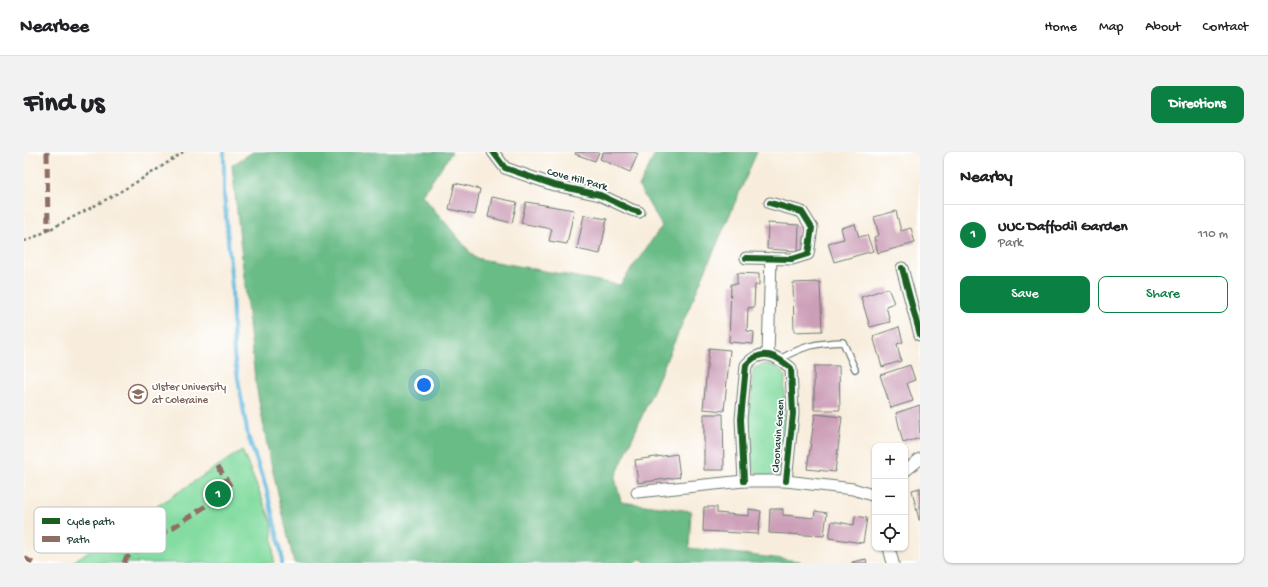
<!DOCTYPE html>
<html lang="en">
<head>
<meta charset="utf-8">
<style>
  body { margin:0; font-family:"Gochi Hand",sans-serif; background:#f2f2f2; color:#202124 }
  .controls { position:absolute; right:12px; bottom:12px; display:grid; overflow:hidden; border-radius:8px; box-shadow:0 1px 3px #0004 }
  .controls button { width:36px; height:36px; display:grid; place-items:center; padding:0; border:0; border-bottom:1px solid #e0e0e0; background:#fff; color:#202124; font:20px sans-serif }
  .you { position:absolute; left:400px; top:233px; width:14px; height:14px; margin:-10px; border:3px solid #fff; border-radius:50%; background:#1a73e8; box-shadow:0 0 0 6px #1a73e833 }
  .badge { display:grid; place-items:center; width:26px; height:26px; border-radius:50%; background:#0b8043; color:#fff; font-size:13px; font-weight:700 }
  .pin { position:absolute; translate:-50% -50%; border:2px solid #fff; box-shadow:0 1px 4px #0006 }
  .list { margin:0; padding:0; list-style:none }
  h2 { display:flex; justify-content:space-between; align-items:center; height:52px; margin:0; padding:0 16px; font-size:17px }
  h2 small { font-size:13px; font-weight:400; color:#757577 }
  .list li { display:grid; grid-template-columns:26px 1fr auto; gap:12px; align-items:center; box-sizing:border-box; height:60px; padding:0 16px; border-top:1px solid #e0e0e0 }
  .list b { display:block; font-size:15px; white-space:nowrap }
  .list p { margin:0; font-size:13px; white-space:nowrap; color:#757577 }
  .list em { font-size:13px; font-style:normal; color:#757577 }
  .actions { display:flex; gap:8px; padding:12px 16px }
  .actions a { flex:1; padding:9px 0; border:1px solid #0b8043; border-radius:8px; text-align:center; font-size:14px; color:#0b8043 }
  .actions .main { background:#0b8043; color:#fff }
  .icon { flex:none; width:22px; height:22px; fill:none; stroke:currentColor; stroke-width:2; stroke-linecap:round; stroke-linejoin:round }
  .map { position:relative; flex:none; width:896px; height:411px; overflow:hidden; border-radius:8px }
  header { display:flex; align-items:center; gap:24px; box-sizing:border-box; height:56px; padding:0 20px; background:#fff; border-bottom:1px solid #e0e0e0 }
  header strong { font-size:19px }
  nav { display:flex; gap:22px; margin-inline-start:auto; font-size:14px }
  .intro { display:flex; align-items:center; justify-content:space-between; box-sizing:border-box; height:96px; padding:0 24px }
  h1 { margin:0; font-size:28px }
  .button { padding:10px 18px; border-radius:8px; background:#0b8043; color:#fff; font-size:14px; font-weight:700 }
  main { display:flex; gap:24px; padding:0 24px }
  aside { flex:1; background:#fff; border-radius:8px; box-shadow:0 1px 3px #0004 }
  .map>svg:first-child { display:block }
  .green { fill:#84dca1; stroke:#528c6a }
  .forest { fill:#6bbc87; stroke:#457c5e }
  .lines { fill:none; stroke-linecap:round; stroke-linejoin:round }
  .stream { stroke:#62b9df; stroke-width:4 }
  .building { fill:#cc9eb7 }
  .service-casing { stroke:#6b7b6f; stroke-width:8 }
  .minor-casing { stroke:#6b7b6f; stroke-width:13 }
  .path { stroke:#6b7b6f; stroke-width:2.5; stroke-dasharray:3 3; stroke-linecap:butt }
  .service { stroke:#fff; stroke-width:5.5 }
  .minor { stroke:#fff; stroke-width:11 }
  .quiet { stroke:#8d6e63; stroke-width:5; stroke-dasharray:10 5; stroke-linecap:butt }
  .cycleway-casing { stroke:#fff; stroke-width:8 }
  .cycleway { stroke:#1b5e20; stroke-width:6 }
  .labels { text-anchor:middle; dominant-baseline:central; stroke-width:3.5; stroke-linejoin:round; paint-order:stroke }
  .street-label { font-size:11px; fill:#1f3d34; stroke:#fff }
  .education-label { font-size:11px; fill:#785e54; stroke:#fff; text-anchor:start }
  .key { fill:#fff; stroke:#bcc5c2; stroke-width:1 }
  .key-label { font-size:11px; fill:#1f3d34 }
</style>
</head>
<body>
<header>
<strong>Nearbee</strong>
<nav><a>Home</a><a>Map</a><a>About</a><a>Contact</a></nav>
</header>
<div class="intro"><h1>Find us</h1><a class="button">Directions</a></div>
<main>
<div class="map">
<svg width="896" height="411" viewBox="0 0 896 411">
  <rect width="100%" height="100%" fill="#fff"/>
  <filter id="ink" filterUnits="userSpaceOnUse"><feTurbulence type="fractalNoise" baseFrequency=".025" numOctaves="2"/><feDisplacementMap in="SourceGraphic" scale="8" xChannelSelector="R" yChannelSelector="G"/><feConvolveMatrix kernelMatrix="1 2 1 2 8 2 1 2 1" color-interpolation-filters="sRGB"/></filter>
  <filter id="wash" filterUnits="userSpaceOnUse"><feTurbulence type="fractalNoise" baseFrequency=".012" numOctaves="4" result="noise"/><feDisplacementMap in="SourceGraphic" scale="16" xChannelSelector="R" yChannelSelector="G"/><feGaussianBlur stdDeviation="0.9" result="paint"/><feColorMatrix in="noise" values="0 0 0 0 0 0 0 0 0 0 0 0 0 0 0 0 0 1.4 0 .05"/><feComposite in="paint" operator="in"/></filter>
  <g filter="url(#wash)">
    <rect width="100%" height="100%" fill="#f8eddc"/>
    <g class="green">
      <path d="M740,212l13,3 8,8 -3,92 -13,10 -12,-2 -10,-20 6,-86z"/>
      <path d="M218,298l30,73 2,40h-203z"/>
    </g>
    <path class="forest" d="M229,0h199l-30,43 53,63 145,27 42,-59 -23,-39 17,-35h101l-142,326 6,24 70,9 -2,37 111,13v2h-154l-5,-4 -6,4h-341l-26,-113 -13,-71 -23,-214z"/>
    <g class="lines">
      <path class="stream" d="M200,0v41l8,94 2,69 14,80 18,51 16,68v8"/>
    </g>
    <g id="blocks">
      <g class="building">
        <path d="M552,0h23l-4,9 -20,-7z"/>
        <path d="M579,0h31l4,2 -8,18 -30,-13z"/>
        <path d="M431,31l25,6 -5,26 -26,-6z"/>
        <path d="M468,45l25,5 -5,21 -24,-6z"/>
        <path d="M502,50l48,8 -7,34 -18,-3 3,-12 -31,-6z"/>
        <path d="M872,59l5,20 10,-3 4,15 -37,10 -4,-16 5,-2 -5,-18z"/>
        <path d="M560,63l23,4 -7,35 -23,-5z"/>
        <path d="M744,71l31,2 -1,26 -31,-2z"/>
        <path d="M831,72l4,13 8,-2 6,16 -39,11 -6,-19 16,-4 -3,-11z"/>
        <path d="M713,121l22,1v11h-4l-1,22 -6,1 -1,23 7,1 -1,12 -24,-2 2,-58h6z"/>
        <path d="M796,130l2,49 -28,1 -1,-49z"/>
        <path d="M864,136l6,15 -8,3 4,16 -20,5 -9,-30z"/>
        <path d="M875,175l4,15 -6,2 4,17 -19,6 -9,-31z"/>
        <path d="M685,196l21,2 -6,61 -21,-2z"/>
        <path d="M886,213l5,15 -8,3 6,18 -22,7 -11,-33z"/>
        <path d="M790,214h25l1,44h-26z"/>
        <path d="M896,253v16h-1l1,17 -17,5 -7,-30z"/>
        <path d="M680,262h19l1,56h-20z"/>
        <path d="M791,262l27,3 -7,55 -28,-3z"/>
        <path d="M653,302l3,23 -42,6 -3,-23z"/>
        <path d="M896,336v32h-1l-7,-30z"/>
        <path d="M680,355h13v6l32,3v-7l12,2 -3,23 -55,-3z"/>
        <path d="M746,357h13v6l31,3 1,-7 12,2 -3,23 -55,-3z"/>
        <path d="M831,364l12,2 -4,25 -34,-5 3,-17 22,4z"/>
        <path d="M842,407l1,4h-15v-1z"/>
      </g>
    </g>
  </g>
  <g filter="url(#ink)">
    <use href="#blocks" fill-opacity="0" stroke="#6b7b6f" stroke-width="1"/>
    <g class="lines">
      <g class="service-casing">
        <path id="service" d="M756,207c23,-13 36,-16 63,-17l12,27"/>
      </g>
      <g class="minor-casing">
        <g id="minor">
          <path d="M469,0l12,16 49,17 46,10 32,15 7,2"/>
          <path d="M722,106l46,1 16,-5 4,-26 -10,-16 -32,-9"/>
          <path d="M878,116l18,67"/>
          <path d="M744,202l3,-96"/>
          <path d="M881,319l15,-12"/>
          <path d="M720,329l-3,-62 5,-54c3,-3 7,-7 10,-8 13,-7 25,3 35,11l2,46 -7,67"/>
          <path d="M613,340l107,-11h42l67,8 22,7"/>
          <path d="M865,396l4,15"/>
        </g>
      </g>
      <path class="path" d="M0,89l7,-2c52,-27 104,-53 152,-87"/>
      <use href="#service" class="service"/>
      <use href="#minor" class="minor"/>
      <g class="quiet">
        <path d="M23,0l1,78"/>
        <path d="M0,406l9,5"/>
        <path d="M100,411l2,-5 106,-69 -14,-23"/>
      </g>
      <g class="cycleway-casing">
        <g id="cycleway">
          <path d="M469,0l12,16 49,17 46,10 32,15 7,2"/>
          <path d="M722,106l46,1 16,-5 4,-26 -10,-16 -32,-9"/>
          <path d="M878,116l18,67"/>
          <path d="M720,329l-3,-62 5,-54c3,-3 7,-7 10,-8 13,-7 25,3 35,11l2,46 -7,67"/>
        </g>
      </g>
      <use href="#cycleway" class="cycleway"/>
    </g>
  </g>
  <defs>
    <g id="university-ring" transform="scale(1)"><circle r="9.5" fill="#fff" stroke="#8d6e63" stroke-width="1.5"/><path d="M0-5L7-2L0 1L-7-2ZM-4 1L0 2.5L4 1V4Q0 6-4 4Z" fill="#8d6e63"/></g>
  </defs>
  <g fill-rule="evenodd">
    <use href="#university-ring" x="114" y="242"/>
  </g>
  <g class="labels">
    <g class="street-label">
      <text transform="translate(553 28) rotate(15)">Cove Hill Park</text>
      <text transform="translate(755 284) rotate(-86)">Cloonavin Green</text>
    </g>
    <g class="education-label">
      <text x="128" y="236">Ulster University<tspan x="128" dy="13">at Coleraine</tspan></text>
    </g>
  </g>
  <rect x="10" y="355" width="132" height="46" rx="6" class="key"/>
  <rect x="18" y="366" width="18" height="6" fill="#1b5e20"/>
  <rect x="18" y="384" width="18" height="6" fill="#8d6e63"/>
  <g class="key-label">
    <text x="43" y="373">Cycle path</text>
    <text x="43" y="391">Path</text>
  </g>
</svg>
<div class="controls">
<button>+</button>
<button>−</button>
<button><svg class="icon" aria-label="locate" viewBox="0 0 24 24"><circle cx="12" cy="12" r="6"/><path d="M12 2v4M12 18v4M2 12h4M18 12h4"/></svg></button>
</div>
<div class="you"></div>
<div class="pin badge" style="left:194px;top:342px">1</div>
</div>
<aside>
<h2>Nearby<small></small></h2>
<ul class="list">
<li><span class="badge">1</span><div><b>UUC Daffodil Garden</b><p>Park</p></div><em>110 m</em></li>
</ul>
<div class="actions"><a class="main">Save</a><a>Share</a></div>
</aside>
</main>
</body>
</html>
